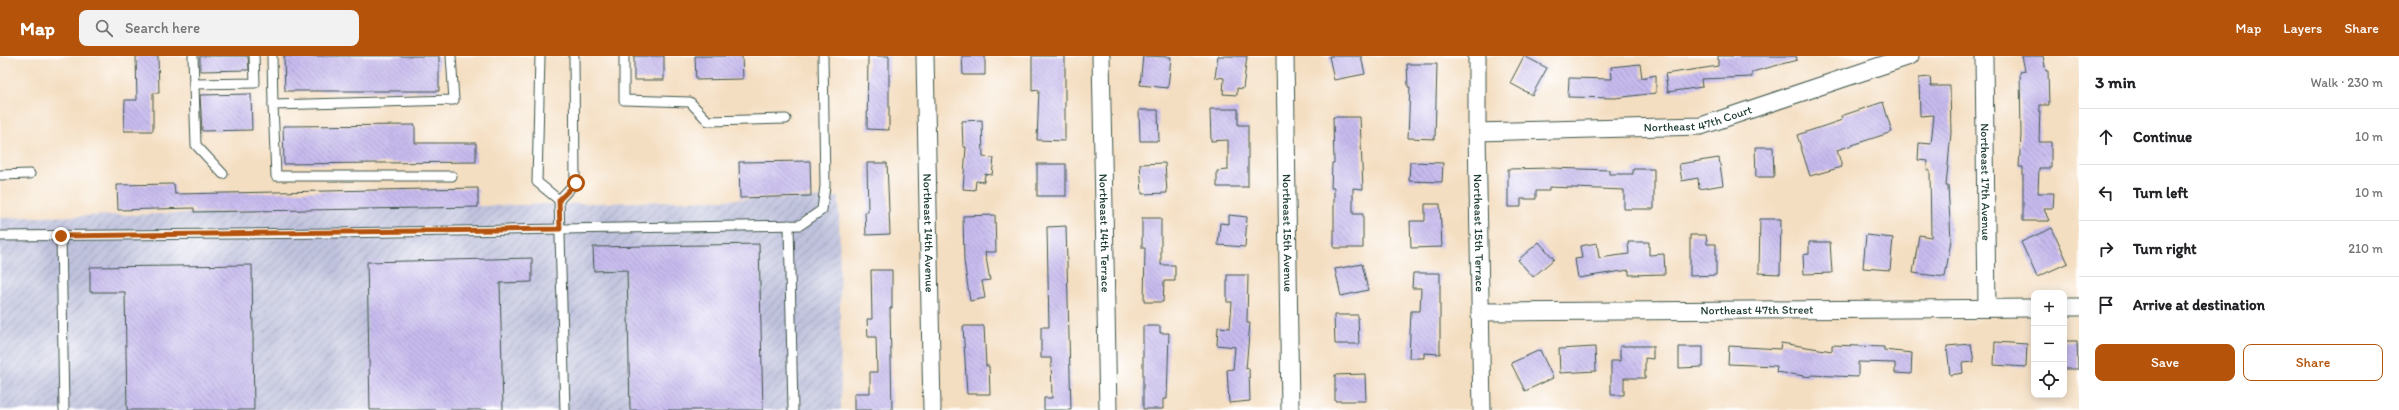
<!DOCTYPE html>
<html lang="en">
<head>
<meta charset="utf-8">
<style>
  body { margin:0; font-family:Itim,sans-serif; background:#f2f2f2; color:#202124 }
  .controls { position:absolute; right:12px; bottom:12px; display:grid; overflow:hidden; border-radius:8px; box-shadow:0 2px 10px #0003 }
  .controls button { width:36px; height:36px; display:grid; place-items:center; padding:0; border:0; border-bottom:1px solid #e0e0e0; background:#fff; color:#202124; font:20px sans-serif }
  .stop { position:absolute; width:12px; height:12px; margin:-9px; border:3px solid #b45309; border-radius:50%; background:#fff }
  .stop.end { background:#b45309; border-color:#fff; box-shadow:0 1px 4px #0008 }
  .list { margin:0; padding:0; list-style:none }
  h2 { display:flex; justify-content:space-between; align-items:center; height:52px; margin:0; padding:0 16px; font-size:17px }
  h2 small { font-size:13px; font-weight:400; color:#757577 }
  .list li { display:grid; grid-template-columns:26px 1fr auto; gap:12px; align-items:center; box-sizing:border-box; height:56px; padding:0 16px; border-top:1px solid #e0e0e0 }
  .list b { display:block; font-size:15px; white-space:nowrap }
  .list em { font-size:13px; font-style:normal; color:#757577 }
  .actions { display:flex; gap:8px; padding:12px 16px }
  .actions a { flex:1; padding:9px 0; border:1px solid #b45309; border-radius:8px; text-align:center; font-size:14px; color:#b45309 }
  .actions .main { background:#b45309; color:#fff }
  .icon { flex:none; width:22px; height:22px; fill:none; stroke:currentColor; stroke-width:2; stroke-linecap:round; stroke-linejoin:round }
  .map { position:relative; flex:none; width:2079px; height:354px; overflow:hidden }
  header { display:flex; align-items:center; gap:24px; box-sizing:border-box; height:56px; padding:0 20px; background:#b45309; color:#fff }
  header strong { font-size:19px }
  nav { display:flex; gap:22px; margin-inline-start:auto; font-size:14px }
  .search { width:280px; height:36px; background:#f2f2f2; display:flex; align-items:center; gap:10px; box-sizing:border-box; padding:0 14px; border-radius:8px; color:#757577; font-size:15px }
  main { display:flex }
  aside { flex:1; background:#fff }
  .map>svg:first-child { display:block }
  .industrial { fill:url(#industrial-furrows) }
  .building { fill:url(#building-back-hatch) }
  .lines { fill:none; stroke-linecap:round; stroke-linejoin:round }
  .service-casing { stroke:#3f5549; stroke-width:11 }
  .minor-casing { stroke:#3f5549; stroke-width:19 }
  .service { stroke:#fff; stroke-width:9 }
  .minor { stroke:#fff; stroke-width:17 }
  .route { stroke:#b45309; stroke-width:5 }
  .labels { text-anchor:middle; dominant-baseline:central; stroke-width:3; stroke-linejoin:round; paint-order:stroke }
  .street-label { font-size:12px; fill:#1f3d34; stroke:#fff }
</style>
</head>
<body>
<header>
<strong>Map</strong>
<div class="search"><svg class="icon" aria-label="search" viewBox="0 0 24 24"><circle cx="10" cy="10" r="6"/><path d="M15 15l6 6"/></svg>Search here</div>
<nav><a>Map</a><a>Layers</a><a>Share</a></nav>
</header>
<main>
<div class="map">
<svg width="2079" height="354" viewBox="0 0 2079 354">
  <defs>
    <pattern id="industrial-furrows" width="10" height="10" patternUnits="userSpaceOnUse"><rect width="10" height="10" fill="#c0c2dd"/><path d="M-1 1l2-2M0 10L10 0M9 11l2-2" fill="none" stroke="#9b9fb4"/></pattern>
    <pattern id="building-back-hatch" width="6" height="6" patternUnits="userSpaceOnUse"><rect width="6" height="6" fill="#c7bbee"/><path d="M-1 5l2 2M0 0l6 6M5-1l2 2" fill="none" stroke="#a199c2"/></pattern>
  </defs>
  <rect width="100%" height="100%" fill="#fff"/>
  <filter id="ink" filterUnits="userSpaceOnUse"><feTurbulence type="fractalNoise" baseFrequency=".025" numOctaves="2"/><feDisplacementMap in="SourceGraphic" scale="8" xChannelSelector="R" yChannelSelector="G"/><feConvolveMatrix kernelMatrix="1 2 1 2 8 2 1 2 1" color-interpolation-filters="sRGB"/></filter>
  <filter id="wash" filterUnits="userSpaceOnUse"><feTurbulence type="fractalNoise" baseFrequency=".012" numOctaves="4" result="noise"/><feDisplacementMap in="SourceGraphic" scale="16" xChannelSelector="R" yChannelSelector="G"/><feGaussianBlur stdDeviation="0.9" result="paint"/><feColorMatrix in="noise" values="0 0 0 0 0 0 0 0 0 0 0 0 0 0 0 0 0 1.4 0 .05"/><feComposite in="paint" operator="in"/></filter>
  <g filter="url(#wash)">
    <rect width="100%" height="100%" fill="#f4dec1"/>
    <path class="industrial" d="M839,141l2,213h-841v-192z"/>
    <g id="blocks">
      <g class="building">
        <path d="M136,0h22l1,37h-6v38h-29l1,-31h12z"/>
        <path d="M200,0h48l1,14 -49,1z"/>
        <path d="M284,0h155v35h-154z"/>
        <rect x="634" y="0" width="30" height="24"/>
        <path d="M695,0h47l1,23 -47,1z"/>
        <path d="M868,0h21v74l-22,-1z"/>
        <path d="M962,0h23v19h-22z"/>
        <path d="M1032,0h33v85l-28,-1 2,-50 -7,1z"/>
        <path d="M1143,0l28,1 -3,31 -28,-3z"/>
        <path d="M1218,0h29l-4,33 -6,-1v7l-14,-1 1,-16 -9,-1z"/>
        <path d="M1329,0h32l4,18 -31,6z"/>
        <path d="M1524,0l23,12 -15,27 -22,-12z"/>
        <path d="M1718,0h78l1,4 -45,12v5l-51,2 1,8 -34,5 -3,-18 53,-8z"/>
        <path d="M2022,0h21l3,15h2l1,34h-9l-1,37h12v26h-12l-1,25h16l-1,15h-9l5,13h-26v-54h-4l2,-32 -1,-63 5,-1z"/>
        <path d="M1407,8h30l-2,75 -27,-1 2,-51h-2z"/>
        <path d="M1640,8l2,14 14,-3v18l-41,5 -47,-1 1,-19 43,1 -1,-12z"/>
        <path d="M1930,21l1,9h19l1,47 -5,53h2l3,54 -6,37 -32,-4 6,-38 12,2 -1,-67h-3l1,-9 -10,-1 1,-17 12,1 3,-29 -14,1 -1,-38z"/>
        <path d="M251,38l1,36 -50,1 -2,-36z"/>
        <path d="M1883,46l9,30 -55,18 5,17 -32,9 -13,-41 45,-15 -1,-4z"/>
        <path d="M1210,53h28v16h10v62h-31v-16l11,-1v-30l-17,1z"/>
        <path d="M1139,54h19l1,31h-19z"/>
        <path d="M1333,61h27l3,72 -10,-1v26h10v34h-29v-60h-3l1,-25h2z"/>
        <path d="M982,64l1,37 11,1 -2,17 -7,-1 -1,8 -8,-1 -1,9 -12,-1 3,-42h-3l-1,-26z"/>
        <path d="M415,69v18h61v19l-192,2 -1,-38z"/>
        <path d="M1755,91h18l1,30h-18z"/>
        <path d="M1719,102l4,27 -24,4 -1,-11 -16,3 -3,-17z"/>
        <path d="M810,105l1,35 -71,2 -1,-36z"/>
        <path d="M1410,106l33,1 -1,19 -33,-1z"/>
        <path d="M867,107h20l3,71 -24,1 -1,-23h3z"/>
        <path d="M1165,107l2,30 -25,1 -2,-30z"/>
        <rect x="1037" y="108" width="29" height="32"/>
        <path d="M1552,112l57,2v4h24v-5h21v40h-30v-19l-75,-3v4h-13v8h-15v8h-13v-38z"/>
        <path d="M174,128l1,10 303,-6v19l-284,5v-4l-76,2 -1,-25z"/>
        <path d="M1425,148h15l2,43 -31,1 -1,-27h15z"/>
        <path d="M995,159l1,37h-11l5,28 -8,1 3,17 -15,3 -6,-40 -1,-45z"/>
        <path d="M1229,159l18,2 -2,30 -27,-2 2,-22 9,1z"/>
        <path d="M1142,162h19v47h14v16h-11l-1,21h-19l1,-54h-3z"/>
        <path d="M1760,163h21l-1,55 -21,-1z"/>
        <path d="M1066,170l5,184h-27v-12h8l-1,-40h-10v-31h8l-2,-100z"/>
        <path d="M2052,172l16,35 -31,14 -16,-35z"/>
        <path d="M1690,179h16l1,9h9v31l-26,1z"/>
        <path d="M1866,179l27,3 -3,32 -27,-2z"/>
        <path d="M1539,186l15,17 -21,18 -15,-17z"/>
        <path d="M1628,186h21v13l15,-1 1,20 -36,1v-5l-51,8 -3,-19 7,-1 -2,-12 17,-3 2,15 30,-4z"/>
        <path d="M1809,186h21l2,31 -28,1 -1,-19 6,-1z"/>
        <path d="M759,188l4,166h-133l-3,-140 -33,1 -1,-24z"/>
        <path d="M532,202v24l-32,1 3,127h-133l-3,-148z"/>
        <path d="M1362,208l6,26 -27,6 -6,-27z"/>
        <path d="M252,209l2,145h-127l-2,-118h-35v-25z"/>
        <path d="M871,214h21v38h-2l2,102h-38v-17h16v-21h7l-1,-35h-8l-1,-18h5z"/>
        <path d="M1413,217h27v81l-16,-1v5h-15l2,-47h9l1,-23h-9z"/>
        <path d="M1227,219h21l-1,48h3l-4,46 3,-1 1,33 -21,2 -2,-33 6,-1 2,-22 -18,-2 1,-18 12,1 2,-26h-5z"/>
        <path d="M1334,259h24l1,29h-24z"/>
        <path d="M963,270h21l2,40h3l1,28h-23z"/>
        <path d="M1143,270h17v7h9l-2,66h-4v10h-20z"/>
        <path d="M2064,285h13l1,28h-14z"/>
        <path d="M1995,286l32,2 -1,23 -32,-2z"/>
        <path d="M1781,287l51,8v-6l52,2v3l28,3 -1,21 -16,-1v-10l-37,-1v15l-47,-2v2l-35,-5 1,-6 -49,-2 1,-18 51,3z"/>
        <path d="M1971,288l3,18 -12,1 1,10 -13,2 -3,-29z"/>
        <path d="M1620,290h33v13l-8,-1v20h-21v17h-13v-34h9z"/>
        <path d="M1595,291l1,24 -36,2 -1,-24z"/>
        <path d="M1679,291h24v20l-24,1z"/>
        <path d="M1540,294l13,28 -28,13 -14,-28z"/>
        <path d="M1365,318l1,27h-31v-26z"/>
      </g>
    </g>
  </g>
  <g filter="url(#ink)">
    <use href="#blocks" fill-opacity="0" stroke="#3f5549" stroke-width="1"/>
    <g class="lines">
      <g class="service-casing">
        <g id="service">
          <path d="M193,0l3,89 27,29"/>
          <path d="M272,0l1,49"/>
          <path d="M451,0l3,44 -181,5 3,71h176"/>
          <path d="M540,0l-3,126 22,18"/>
          <path d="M624,0v44l66,2 18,19 78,-2"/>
          <path d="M194,28l61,-1 -1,-27"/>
          <path d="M0,119l30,-1"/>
          <path d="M789,169l4,185"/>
          <path d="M0,180l335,-3 465,-8 22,-15 3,-24 -2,-130"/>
          <path d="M61,180l3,174"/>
          <path d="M565,354l-6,-210 16,-17 -1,-127"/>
        </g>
      </g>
      <g class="minor-casing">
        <g id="minor">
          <path id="s1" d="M925,0l7,354"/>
          <path id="s2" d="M1101,0l7,354"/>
          <path id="s3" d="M1285,0l5,354"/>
          <path id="s4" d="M1477,0v76l5,278"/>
          <path id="s5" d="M1984,0l3,252"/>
          <path id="s6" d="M1477,76l224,-6 209,-70"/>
          <path d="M2064,251h15"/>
          <path id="s7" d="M1480,256l554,-4"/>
        </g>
      </g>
      <use href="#service" class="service"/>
      <use href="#minor" class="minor"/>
    </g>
  </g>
  <g class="lines" filter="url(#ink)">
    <path class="route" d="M61,180l499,-7 -1,-29 17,-17"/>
  </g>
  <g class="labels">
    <g class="street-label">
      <text stroke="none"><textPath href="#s6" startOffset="222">Northeast 47th Court</textPath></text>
      <text stroke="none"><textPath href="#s5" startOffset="126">Northeast 17th Avenue</textPath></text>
      <text stroke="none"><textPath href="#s1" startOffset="177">Northeast 14th Avenue</textPath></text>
      <text stroke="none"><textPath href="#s2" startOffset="177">Northeast 14th Terrace</textPath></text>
      <text stroke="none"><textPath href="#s3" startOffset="177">Northeast 15th Avenue</textPath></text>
      <text stroke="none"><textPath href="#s4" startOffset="177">Northeast 15th Terrace</textPath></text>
      <text stroke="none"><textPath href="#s7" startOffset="277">Northeast 47th Street</textPath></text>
    </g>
  </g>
</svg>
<div class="controls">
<button>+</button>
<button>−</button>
<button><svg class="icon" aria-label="locate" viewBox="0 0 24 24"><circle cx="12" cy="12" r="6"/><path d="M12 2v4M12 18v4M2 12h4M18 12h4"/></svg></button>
</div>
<div class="stop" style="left:576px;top:127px"></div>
<div class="stop end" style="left:61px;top:180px"></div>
</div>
<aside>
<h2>3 min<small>Walk · 230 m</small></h2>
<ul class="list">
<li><svg class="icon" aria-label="ahead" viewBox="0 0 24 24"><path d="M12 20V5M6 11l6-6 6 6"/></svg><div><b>Continue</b></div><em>10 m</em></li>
<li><svg class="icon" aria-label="left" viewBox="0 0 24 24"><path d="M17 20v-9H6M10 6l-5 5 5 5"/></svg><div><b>Turn left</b></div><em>10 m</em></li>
<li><svg class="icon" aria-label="right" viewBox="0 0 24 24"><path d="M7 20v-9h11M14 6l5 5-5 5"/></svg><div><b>Turn right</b></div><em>210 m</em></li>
<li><svg class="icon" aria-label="arrive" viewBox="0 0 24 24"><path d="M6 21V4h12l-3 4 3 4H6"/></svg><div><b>Arrive at destination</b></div></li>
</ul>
<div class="actions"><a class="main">Save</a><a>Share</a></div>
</aside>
</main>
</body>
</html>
